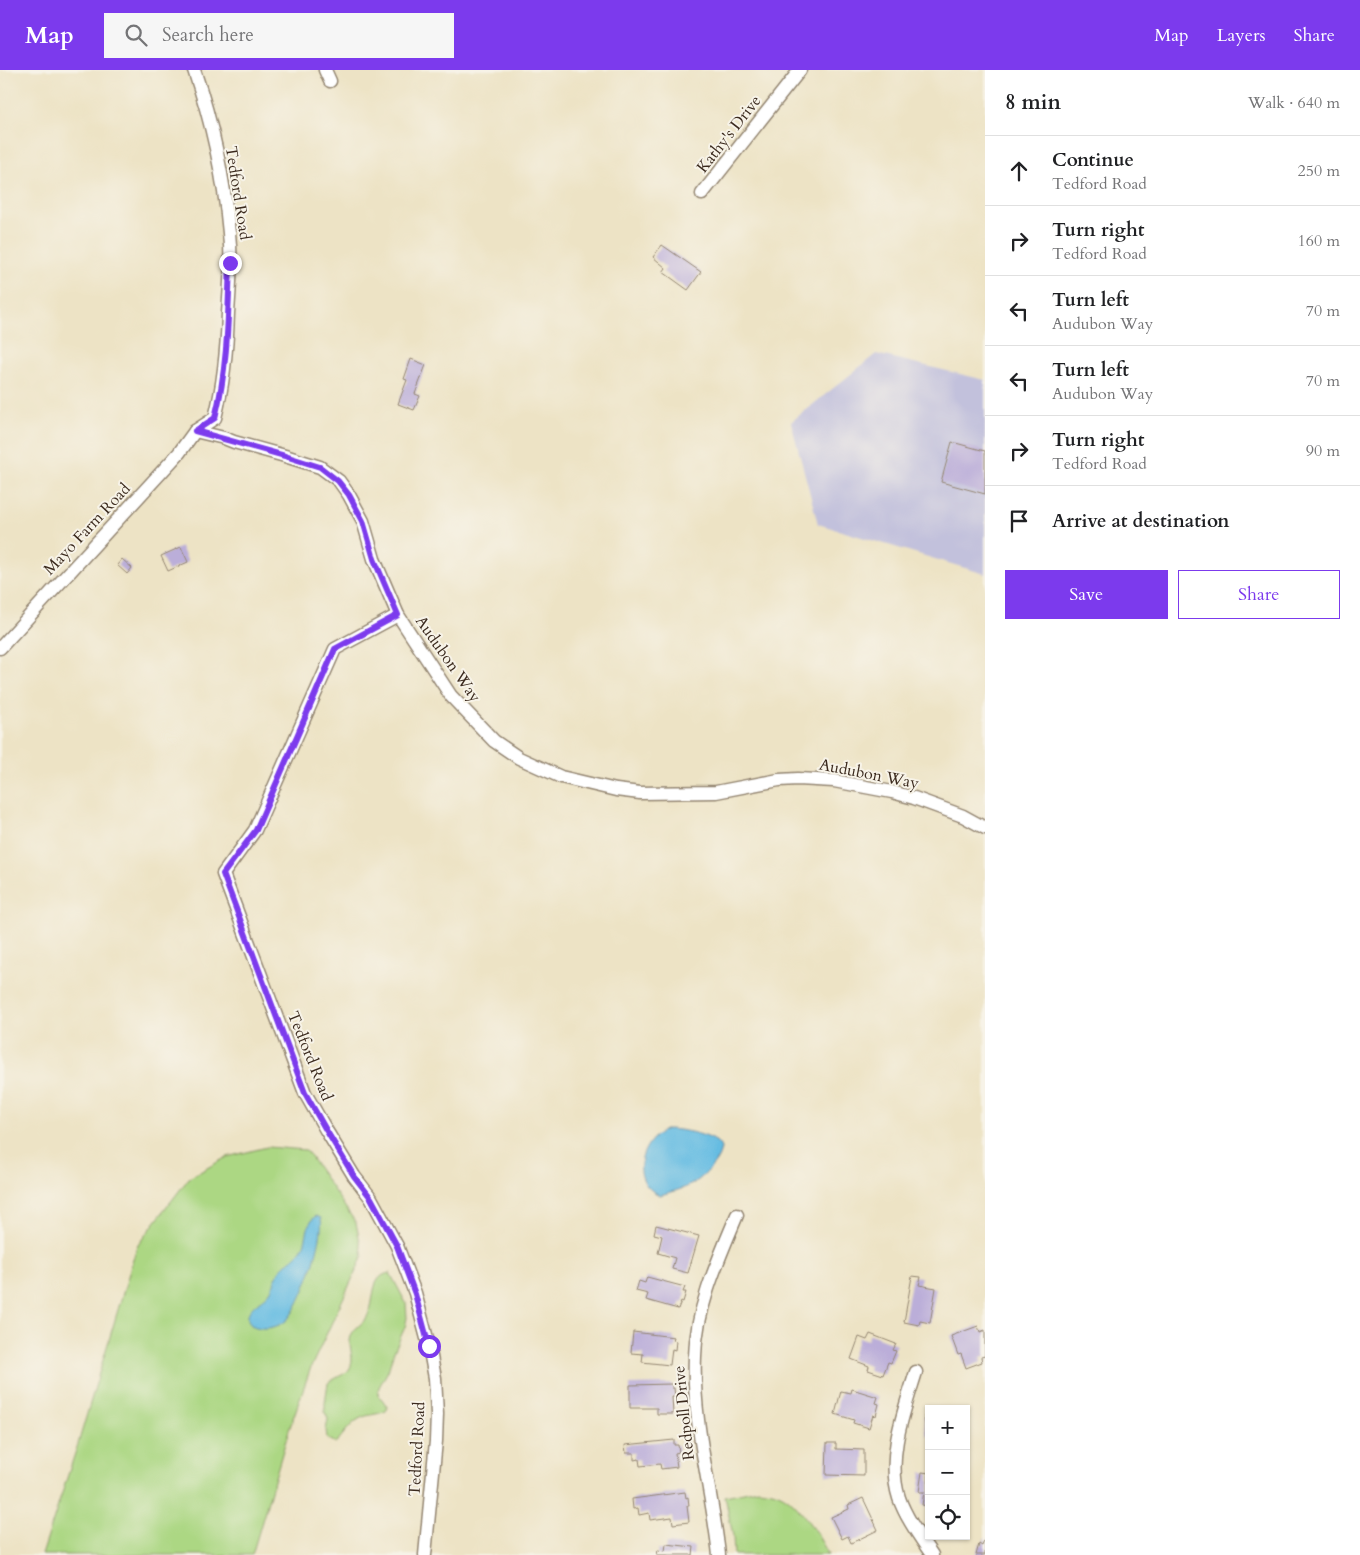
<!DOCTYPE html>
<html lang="en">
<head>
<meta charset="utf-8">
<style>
  body { margin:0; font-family:Cardo,serif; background:#f6f6f6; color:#202124 }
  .controls { position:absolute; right:15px; bottom:15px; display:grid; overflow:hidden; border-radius:0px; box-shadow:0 1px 4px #0004 }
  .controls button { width:45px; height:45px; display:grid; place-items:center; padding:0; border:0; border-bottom:1px solid #e0e0e0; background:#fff; color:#202124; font:25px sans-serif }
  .stop { position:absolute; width:15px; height:15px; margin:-11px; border:4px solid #7c3aed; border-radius:50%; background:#fff }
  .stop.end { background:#7c3aed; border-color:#fff; box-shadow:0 1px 5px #0008 }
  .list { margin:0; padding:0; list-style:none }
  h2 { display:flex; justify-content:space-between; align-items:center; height:65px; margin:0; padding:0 20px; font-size:21px }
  h2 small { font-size:16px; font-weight:400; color:#757577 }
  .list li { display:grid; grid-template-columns:32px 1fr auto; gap:15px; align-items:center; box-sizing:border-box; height:70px; padding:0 20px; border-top:1px solid #e0e0e0 }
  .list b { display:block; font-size:19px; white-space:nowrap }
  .list p { margin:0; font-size:16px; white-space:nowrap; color:#757577 }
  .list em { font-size:16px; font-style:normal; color:#757577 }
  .actions { display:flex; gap:10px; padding:15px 20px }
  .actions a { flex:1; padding:11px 0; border:1px solid #7c3aed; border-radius:0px; text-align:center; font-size:18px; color:#7c3aed }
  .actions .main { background:#7c3aed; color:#fff }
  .icon { flex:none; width:28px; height:28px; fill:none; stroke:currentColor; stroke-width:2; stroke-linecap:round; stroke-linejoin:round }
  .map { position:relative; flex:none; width:985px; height:1485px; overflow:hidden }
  header { display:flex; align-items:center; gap:30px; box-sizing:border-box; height:70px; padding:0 25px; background:#7c3aed; color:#fff }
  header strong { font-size:24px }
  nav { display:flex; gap:28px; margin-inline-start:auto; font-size:18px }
  .search { width:350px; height:45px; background:#f6f6f6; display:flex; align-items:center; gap:12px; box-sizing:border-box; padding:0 18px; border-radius:0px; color:#757577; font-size:19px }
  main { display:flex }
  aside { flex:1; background:#fff }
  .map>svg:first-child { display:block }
  .industrial { fill:#c2c1dc }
  .green { fill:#acd783; stroke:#748050 }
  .water { fill:#65bce2; stroke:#507380 }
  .building { fill:#bbaed9 }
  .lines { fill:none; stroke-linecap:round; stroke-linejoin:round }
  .minor-casing { stroke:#948672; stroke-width:15 }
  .minor { stroke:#fff; stroke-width:12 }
  .route { stroke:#7c3aed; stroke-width:6 }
  .labels { text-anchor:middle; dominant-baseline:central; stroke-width:4; stroke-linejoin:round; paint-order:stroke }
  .street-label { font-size:16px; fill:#3b2a1e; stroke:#f7f3e8 }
</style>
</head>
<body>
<header>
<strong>Map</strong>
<div class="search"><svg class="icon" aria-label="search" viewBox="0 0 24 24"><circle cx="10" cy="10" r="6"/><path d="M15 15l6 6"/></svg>Search here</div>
<nav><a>Map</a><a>Layers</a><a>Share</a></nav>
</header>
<main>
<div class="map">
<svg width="985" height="1485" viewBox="0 0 985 1485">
  <rect width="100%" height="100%" fill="#f7f3e8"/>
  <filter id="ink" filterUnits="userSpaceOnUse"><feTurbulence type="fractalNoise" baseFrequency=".02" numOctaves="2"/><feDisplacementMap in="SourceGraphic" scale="10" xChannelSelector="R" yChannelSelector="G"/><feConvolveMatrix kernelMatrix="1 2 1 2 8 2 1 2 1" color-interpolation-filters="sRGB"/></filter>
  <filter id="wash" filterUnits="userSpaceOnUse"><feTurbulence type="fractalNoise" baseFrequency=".0096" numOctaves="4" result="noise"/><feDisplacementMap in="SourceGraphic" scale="20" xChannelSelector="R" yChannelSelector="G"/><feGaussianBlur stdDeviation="1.12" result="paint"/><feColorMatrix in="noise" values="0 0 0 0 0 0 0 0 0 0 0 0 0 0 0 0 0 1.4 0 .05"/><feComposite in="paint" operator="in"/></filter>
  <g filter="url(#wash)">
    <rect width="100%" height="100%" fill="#ede3c5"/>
    <path class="industrial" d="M876,284l109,26v194l-167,-50 -27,-102z"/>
    <g class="green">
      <path d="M267,1077l39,3 50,73 7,33 -52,111 -22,63 -37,125h-210l36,-111 59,-198 52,-68 38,-21z"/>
      <path d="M390,1203l16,30 1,15 -2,9 -12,27 -5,17 -9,16 -1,9 4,3 6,9 -2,3c-8,4 -19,3 -27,8 -9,5 -16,16 -23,24l-9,-5 -1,-8 2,-11 -3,-7v-10l3,-19c5,-4 17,-9 20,-12 9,-11 -1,-24 3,-35 3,-9 14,-13 17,-21 8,-15 1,-39 22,-42z"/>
      <path d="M758,1419c10,1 20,2 29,9 13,9 36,43 41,57h-94l-1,-19 -8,-40z"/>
    </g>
    <g class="water">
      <path d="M667,1059c12,0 40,5 50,13 1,1 4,5 4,6 -1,9 -6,15 -11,21 -16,18 -28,20 -50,26 -32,-13 -20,-55 7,-66z"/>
      <path d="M316,1146l5,2c4,20 -19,87 -34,102 -9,8 -25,11 -36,5 -12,-16 13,-23 20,-35 4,-7 5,-15 10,-21 7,-8 17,-12 22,-22 5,-10 3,-25 13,-31z"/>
    </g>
    <g id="blocks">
      <g class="building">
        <path d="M662,175l39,27 -13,18 -25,-18 3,-4 -13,-11z"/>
        <path d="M411,289l15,6 -11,29 5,2 -6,14 -16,-6 9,-24 -3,-1z"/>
        <path d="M952,372l33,9v43l-44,-12z"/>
        <path d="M181,477l7,15 -20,9 -7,-15z"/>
        <path d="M122,489l10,9 -5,6 -10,-9z"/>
        <path d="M656,1155l43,11 -11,37 -16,-4 3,-11 -17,-5 4,-17 -8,-2z"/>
        <path d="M912,1206l9,1 -2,8 17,3 -6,35 -10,-2 -1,4 -15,-3z"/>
        <path d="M647,1207l38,10 -2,5h3l-3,10 -2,-1 -3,8 -32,-9 2,-6 -12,-3 3,-10 6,2z"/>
        <path d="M978,1256l2,6 5,-2v26l-4,1 1,5 -16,6 -5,-14 -3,1 -7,-19z"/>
        <path d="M633,1262l41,5 -1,3 3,1 -1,9 -3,-1 -2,16 -28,-3 1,-8 -12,-1z"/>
        <path d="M870,1264l26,10 -3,6 3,1 -5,12 -3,-1 -5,13 -15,-5 1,-4 -18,-7 8,-22 8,3z"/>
        <path d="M672,1314v4h2l1,9h-3l1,17h-16v-6h-27v-23z"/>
        <path d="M852,1319l26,8 -2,6 3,1 -3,12 -3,-1 -4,13 -16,-5 1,-3 -19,-6 6,-23 10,2z"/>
        <path d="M929,1345v20l-2,1 -3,-20z"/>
        <path d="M674,1370v5h4l1,7 -4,1 2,14 -16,2 -1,-5 -20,2 -1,-7 -5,1v-7h-8l-1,-8z"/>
        <path d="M827,1373h9v6l28,1v26l-38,-1z"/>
        <path d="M922,1402l7,1v33l-7,-1 2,-13h-5z"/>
        <path d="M685,1422l1,6 2,-1 1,9h-2l2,16 -16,2 -1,-7 -22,3 -1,-7 -10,2 -1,-7 -5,1 -1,-10z"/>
        <path d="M863,1428l15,32 -27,13 -3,-7 -6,3 -11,-22 18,-8 -1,-4z"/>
        <path d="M985,1468v17h-9l3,-11 3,2z"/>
        <path d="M666,1474l28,3 -1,8h-36l1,-5 7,1z"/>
      </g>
    </g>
  </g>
  <g filter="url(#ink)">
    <use href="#blocks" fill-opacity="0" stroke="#948672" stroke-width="1"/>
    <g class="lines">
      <g class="minor-casing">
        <g id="minor">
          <path d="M325,0l5,11"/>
          <path d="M702,124l98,-124"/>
          <path d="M195,361l29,7 10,4 51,14 35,11 19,14 10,14 14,26 11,38 24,56 53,81 43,45 25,17 42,19 55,13 24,3 76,-1 63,-12 19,-1 36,2 58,11 22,6 49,18 22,12"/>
          <path d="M398,545l-63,34 -80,181 -32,44 82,219 21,37 28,46 17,22 26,48 18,47 14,53 6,32 2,36 -1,27 -11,114"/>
          <path d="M0,578l179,-195 16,-22 20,-13c9,-35 12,-70 13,-105 2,-27 4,-54 1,-80 -5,-55 -17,-111 -35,-163"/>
          <path d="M916,1302c-12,39 -30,86 -17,126 7,20 21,39 33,57"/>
          <path d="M719,1485c-7,-66 -27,-132 -24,-199 1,-48 24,-98 42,-141"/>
        </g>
      </g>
      <use href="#minor" class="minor"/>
    </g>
  </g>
  <g class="lines" filter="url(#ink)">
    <path class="route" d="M230,193c-2,52 -2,104 -15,155l-20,13 90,25 35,11 18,14 11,14 14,26 11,38 24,56 -63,34 -79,181 -33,44 82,219 21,37 28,46 17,22 26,48 18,48 14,52"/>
  </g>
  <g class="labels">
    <g class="street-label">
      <text transform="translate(729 64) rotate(-52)">Kathy's Drive</text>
      <text transform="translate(238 123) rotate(81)">Tedford Road</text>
      <text transform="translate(87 459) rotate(-47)">Mayo Farm Road</text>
      <text transform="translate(448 589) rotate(55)">Audubon Way</text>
      <text transform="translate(869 704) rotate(11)">Audubon Way</text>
      <text transform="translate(310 986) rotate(68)">Tedford Road</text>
      <text transform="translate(684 1343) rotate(-96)">Redpoll Drive</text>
      <text transform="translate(417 1379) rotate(-87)">Tedford Road</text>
    </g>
  </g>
</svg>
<div class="controls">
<button>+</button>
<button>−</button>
<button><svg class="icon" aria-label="locate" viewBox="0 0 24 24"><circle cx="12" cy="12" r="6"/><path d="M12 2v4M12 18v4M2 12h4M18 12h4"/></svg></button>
</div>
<div class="stop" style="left:429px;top:1276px"></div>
<div class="stop end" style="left:230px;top:193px"></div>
</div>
<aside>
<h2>8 min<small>Walk · 640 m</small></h2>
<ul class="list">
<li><svg class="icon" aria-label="ahead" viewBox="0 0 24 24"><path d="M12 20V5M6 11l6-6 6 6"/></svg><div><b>Continue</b><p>Tedford Road</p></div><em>250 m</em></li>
<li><svg class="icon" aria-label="right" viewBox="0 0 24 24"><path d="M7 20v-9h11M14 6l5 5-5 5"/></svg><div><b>Turn right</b><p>Tedford Road</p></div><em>160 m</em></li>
<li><svg class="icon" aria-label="left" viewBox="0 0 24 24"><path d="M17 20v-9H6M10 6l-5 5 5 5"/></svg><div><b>Turn left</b><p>Audubon Way</p></div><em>70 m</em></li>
<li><svg class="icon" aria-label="left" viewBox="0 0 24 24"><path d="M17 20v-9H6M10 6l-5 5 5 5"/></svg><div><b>Turn left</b><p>Audubon Way</p></div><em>70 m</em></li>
<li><svg class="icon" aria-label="right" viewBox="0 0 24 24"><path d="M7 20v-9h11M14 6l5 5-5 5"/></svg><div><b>Turn right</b><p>Tedford Road</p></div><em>90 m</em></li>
<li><svg class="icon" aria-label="arrive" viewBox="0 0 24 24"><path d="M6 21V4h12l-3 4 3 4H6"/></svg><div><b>Arrive at destination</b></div></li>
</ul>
<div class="actions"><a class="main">Save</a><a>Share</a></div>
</aside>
</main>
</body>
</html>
